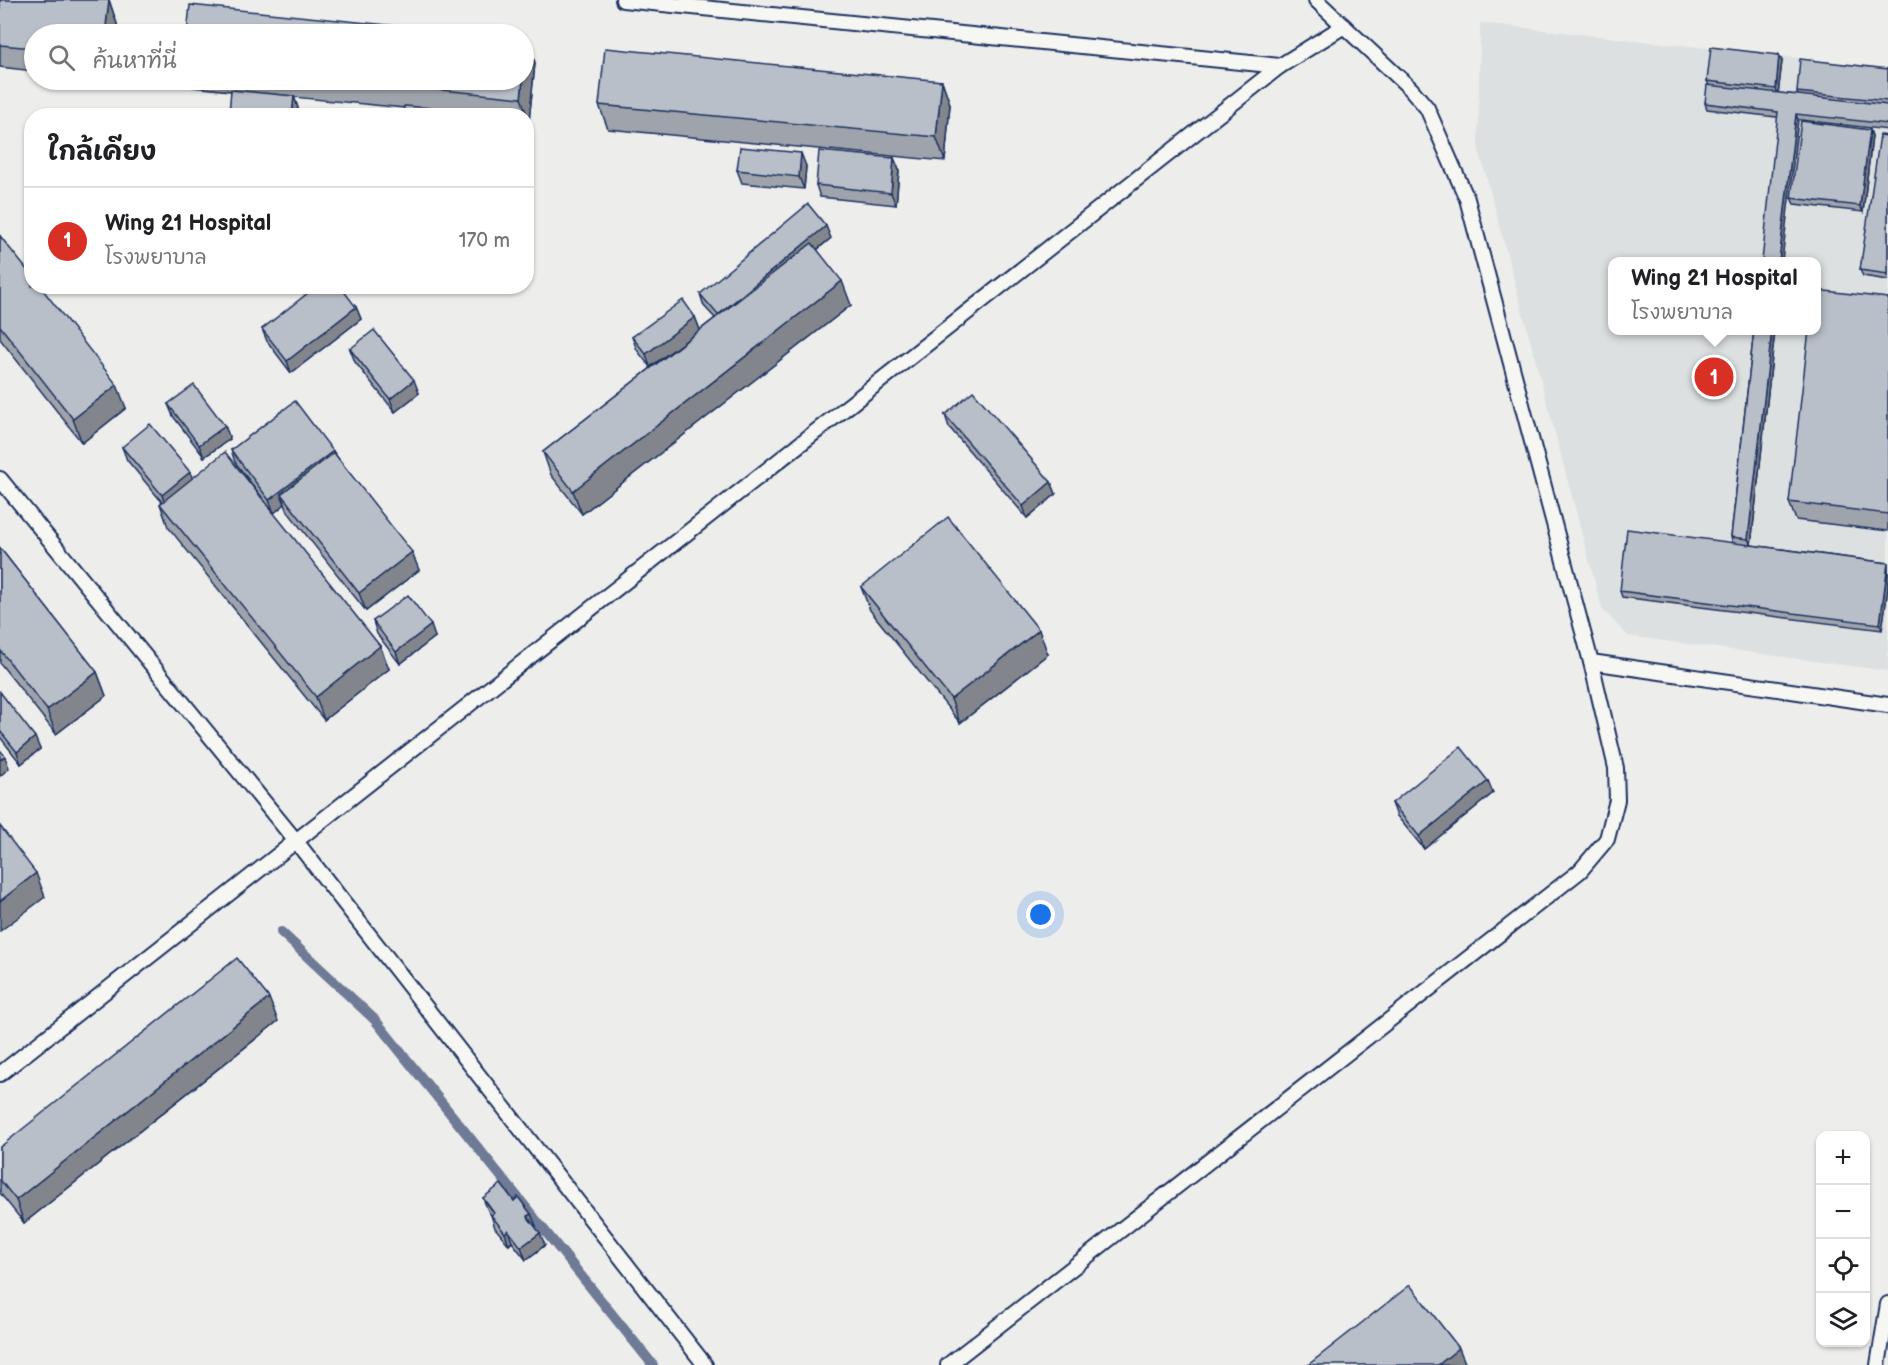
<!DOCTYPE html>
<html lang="th">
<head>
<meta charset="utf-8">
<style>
  body { margin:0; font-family:"Balsamiq Sans","Playpen Sans Thai",sans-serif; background:#f6f6f6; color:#202124 }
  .controls { position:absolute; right:18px; bottom:18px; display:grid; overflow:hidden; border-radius:12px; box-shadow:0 2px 4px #0004 }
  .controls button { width:54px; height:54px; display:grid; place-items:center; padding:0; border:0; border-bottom:2px solid #e0e0e0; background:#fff; color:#202124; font:30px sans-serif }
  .you { position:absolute; left:1041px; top:915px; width:21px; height:21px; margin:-15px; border:4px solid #fff; border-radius:50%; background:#1a73e8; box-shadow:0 0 0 9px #1a73e833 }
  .badge { display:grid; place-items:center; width:39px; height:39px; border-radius:50%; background:#d93025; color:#fff; font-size:20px; font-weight:700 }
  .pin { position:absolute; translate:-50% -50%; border:3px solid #fff; box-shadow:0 2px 6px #0006 }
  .popup { position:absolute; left:1608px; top:257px; width:213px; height:78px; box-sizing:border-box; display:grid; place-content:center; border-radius:12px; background:#fff; filter:drop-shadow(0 2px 4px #0005); font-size:20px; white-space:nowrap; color:#757577 }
  .popup b { font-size:22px; color:#202124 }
  .popup::after { content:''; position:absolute; left:50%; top:100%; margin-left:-12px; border:12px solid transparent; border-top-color:#fff }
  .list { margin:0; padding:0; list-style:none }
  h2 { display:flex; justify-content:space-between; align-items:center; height:78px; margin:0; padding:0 24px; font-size:26px }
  h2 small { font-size:20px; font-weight:400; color:#757577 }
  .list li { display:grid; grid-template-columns:39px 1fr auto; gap:18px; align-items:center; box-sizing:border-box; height:108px; padding:0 24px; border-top:2px solid #e0e0e0 }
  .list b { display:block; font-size:22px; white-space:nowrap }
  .list p { margin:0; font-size:20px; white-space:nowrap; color:#757577 }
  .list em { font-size:20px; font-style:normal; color:#757577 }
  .icon { flex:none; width:33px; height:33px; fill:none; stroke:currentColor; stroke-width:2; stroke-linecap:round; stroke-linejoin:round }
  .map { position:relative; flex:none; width:1888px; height:1365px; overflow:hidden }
  .search { position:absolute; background:#fff; box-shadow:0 2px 4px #0004; left:24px; top:24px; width:510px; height:66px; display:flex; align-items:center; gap:15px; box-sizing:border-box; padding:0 21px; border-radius:33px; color:#757577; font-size:22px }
  .panel { position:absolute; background:#fff; box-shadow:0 2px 4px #0004; left:24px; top:108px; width:510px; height:186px; border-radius:24px }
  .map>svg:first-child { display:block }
  .built { fill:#dde0e1; fill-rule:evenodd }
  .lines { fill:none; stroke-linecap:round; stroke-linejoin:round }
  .stream { stroke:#6e7a96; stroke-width:10 }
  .lane-casing { stroke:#1b2f5e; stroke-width:18 }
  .lane { stroke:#f6f6f2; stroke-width:14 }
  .wall { fill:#9fa4ac; stroke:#1b2f5e; stroke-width:1.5 }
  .shaded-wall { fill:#82868c; stroke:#1b2f5e; stroke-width:1.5 }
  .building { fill:#b9bfc8; stroke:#1b2f5e; stroke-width:1.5 }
</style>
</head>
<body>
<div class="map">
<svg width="1888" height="1365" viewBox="0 0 1888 1365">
  <rect width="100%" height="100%" fill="#edeeec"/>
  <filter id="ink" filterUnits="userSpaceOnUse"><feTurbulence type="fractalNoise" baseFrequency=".0167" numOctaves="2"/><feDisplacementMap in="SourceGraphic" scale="12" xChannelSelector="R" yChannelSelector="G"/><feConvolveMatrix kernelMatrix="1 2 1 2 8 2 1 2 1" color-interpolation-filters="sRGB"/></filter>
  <g filter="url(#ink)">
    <path class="built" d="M1480,23l408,45v603l-260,-35 -26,-27 -124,-463zM1612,262h204v68h-204z"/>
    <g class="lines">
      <path class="stream" d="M281,932l94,88 278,345"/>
      <g class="lane-casing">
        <g id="lane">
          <path d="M623,0l657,66 64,-40"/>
          <path d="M0,479l295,361 410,525"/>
          <path d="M1591,662l297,43"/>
          <path d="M0,1074l1280,-1008"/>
          <path d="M948,1365l632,-494 27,-32 10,-39 -1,-32 -25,-106 -124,-463 -40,-91 -16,-19 -95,-89"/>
          <path d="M1878,1365l10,-61"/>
        </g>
      </g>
      <use href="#lane" class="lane"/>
    </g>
    <g class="wall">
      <path d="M0,0h109l8,24 -1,10h-82v37l-34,-4z"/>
      <path d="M527,40l8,23 -6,58h-3v-5h-73l1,-2 -6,-1 1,3h-46l1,-8 -110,-11 4,11 -1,8h-67l1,-25 -38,-4 -3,-7h334z"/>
      <path d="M1779,55l3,6 -4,32 20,2 -1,-3 91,-23v61l-181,-21 -2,-6 4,-18 -2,-4z"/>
      <path d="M942,81l8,23 -5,57 -337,-32 -9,-24z"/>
      <path d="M1870,130l2,6 -9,76 -69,-8 -3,-6z"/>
      <path d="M1888,136v144l-25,-4 -3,-6z"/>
      <path d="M894,158l5,12 -3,35 -76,-8 -4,-12z"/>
      <path d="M806,166l-2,23 -62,-6 -5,-13z"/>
      <path d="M0,236l126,172 -44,35 -82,-104z"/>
      <path d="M831,238l-14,12 34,55 -269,209 -31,-39 -8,-23 172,-134 -11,-12 -4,-12z"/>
      <path d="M1888,298v233l-92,-11 -7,-18z"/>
      <path d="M356,307l5,12 -70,54 -24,-32 -5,-12z"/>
      <path d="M695,317l5,13 -50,37 -13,-17 -5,-13z"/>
      <path d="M1754,330h21l-24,215 137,18v25l-6,42 -260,-33 -2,-6 113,-48 -2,-6z"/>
      <path d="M350,349l69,44 -24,19 -40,-50z"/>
      <path d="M168,404l57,22 5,13 -26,18 -31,-41z"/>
      <path d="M945,415l106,67 5,12 -29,24 -78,-91z"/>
      <path d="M122,447l70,31 188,168 9,23 -65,51 -156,-193 -8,-23 2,-2 -35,-42z"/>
      <path d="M231,450l102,1 2,3 84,116 -53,41 -78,-99 -3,-8 -11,9 -39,-51z"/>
      <path d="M0,548l97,124 9,24 -50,38 -56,-71z"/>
      <path d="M861,587l187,67 -88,69 -90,-113z"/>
      <path d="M373,621l62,16 -35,27 -23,-30z"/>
      <path d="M0,692l40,57 -19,15 -21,-27z"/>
      <path d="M1488,781l5,12 -69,56 -27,-33 -5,-13z"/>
      <path d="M278,1021l-254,202 -24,-30v-46z"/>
      <path d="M483,1198l31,3 22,25 -1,1 10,18 -19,15 -14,-18 -3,3 -14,-17 -4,-13 -3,-4z"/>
    </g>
    <g class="shaded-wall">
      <path d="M109,0l8,24 -1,10h-11z"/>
      <path d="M527,40l8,23 -6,58 -8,-23 2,-18h1z"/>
      <path d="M1779,55l3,6 -4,34 -2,-6z"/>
      <path d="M942,81l8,23 -5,57 -9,-24z"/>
      <path d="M294,96l4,12 -1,8h-5z"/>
      <path d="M1796,114l2,6 -16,141h-3z"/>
      <path d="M1870,130l2,6 -9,76 -3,-6z"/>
      <path d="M801,153l5,13 -2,23 -5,-12z"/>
      <path d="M894,158l5,12 -3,35 -5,-12z"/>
      <path d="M826,226l5,12 -109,89 -4,-12z"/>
      <path d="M842,281l9,24 -269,209 -9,-23z"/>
      <path d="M356,307l5,12 -70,54 -4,-12z"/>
      <path d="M695,317l5,13 -50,37 -4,-13z"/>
      <path d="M1772,330h3l-24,215 -3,-6z"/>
      <path d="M414,380l5,13 -24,19 -5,-13z"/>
      <path d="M117,385l9,23 -44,35 -9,-24z"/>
      <path d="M225,426l5,13 -26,18 -5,-12z"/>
      <path d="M333,451l5,12 -57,31 4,10 -11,9 -5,-13z"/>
      <path d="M190,472l5,12 -29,24 -4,-13z"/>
      <path d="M1051,482l5,12 -29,24 -4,-12z"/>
      <path d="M412,552l7,18 -53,41 -7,-18z"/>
      <path d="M1888,564v24l-6,42 -2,-6z"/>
      <path d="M431,625l4,12 -35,27 -4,-12z"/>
      <path d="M1039,630l9,24 -88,69 -9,-24z"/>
      <path d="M380,646l9,23 -65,51 -8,-23z"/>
      <path d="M97,672l9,24 -50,38 -9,-24z"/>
      <path d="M35,737l5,12 -19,15 -4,-12z"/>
      <path d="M5,756l4,12 -9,8v-16z"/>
      <path d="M1488,781l5,12 -69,56 -5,-13z"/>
      <path d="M36,873l9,24 -45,34v-30z"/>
      <path d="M269,998l9,23 -254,202 -8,-23z"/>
      <path d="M531,1214l5,12 -4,3 -5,-13z"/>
      <path d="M508,1230l4,12 -3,3 -4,-12z"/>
      <path d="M540,1233l5,12 -19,15 -5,-13z"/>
      <path d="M1459,1348l7,17h-28z"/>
    </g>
    <g class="building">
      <path d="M0,0h109l-4,34h-71v14l-34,-3z"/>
      <path d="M190,5l286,29h-289z"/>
      <path d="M524,39l3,1 -3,31z"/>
      <path d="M1711,47l68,8 -3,34 -69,-8z"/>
      <path d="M605,48l337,33 -6,56 -337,-32z"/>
      <path d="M1800,59l88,10v32l-91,-9z"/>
      <path d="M342,80h181l-2,18z"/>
      <path d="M1707,85l181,20v19l-92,-10 -17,147h-17l16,-149 -73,-9z"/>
      <path d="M231,90l63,6 -2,20h-47l-16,-2z"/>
      <path d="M404,106l43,3 -1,7h-43z"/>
      <path d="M454,112l37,4h-38z"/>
      <path d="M1801,121l69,9 -10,76 -69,-8z"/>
      <path d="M1880,135l8,1v138l-28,-4z"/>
      <path d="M740,147l61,6 -2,24 -62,-7z"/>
      <path d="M819,151l75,7 -3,35 -75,-8z"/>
      <path d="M808,204l18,22 -108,89 -18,-21z"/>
      <path d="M0,236l32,40v10h8l77,99 -44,34 -73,-93z"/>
      <path d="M812,243l30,38 -269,210 -30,-39z"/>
      <path d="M317,286h23l16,21 -69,54 -25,-32z"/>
      <path d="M1816,290l72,8v216l-99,-12 20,-172h7z"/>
      <path d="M683,300l12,17 -49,37 -14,-17z"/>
      <path d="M374,330l40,50 -24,19 -40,-50z"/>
      <path d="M1754,330h18l-24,209 -17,-2z"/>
      <path d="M194,385l31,41 -26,19 -31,-41z"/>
      <path d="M973,391l78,91 -28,24 -78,-91z"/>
      <path d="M295,401l38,50 -64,49 -38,-50z"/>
      <path d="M150,424l40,48 -28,23 -40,-48z"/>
      <path d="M225,452l155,194 -64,51 -156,-193z"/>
      <path d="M334,453l78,99 -53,41 -78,-99z"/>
      <path d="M948,517l91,113 -88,69 -90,-112z"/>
      <path d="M1627,529l261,34 -8,61 -260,-33z"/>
      <path d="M0,548l97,124 -50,38 -47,-60z"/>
      <path d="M408,595l23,30 -35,27 -23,-31z"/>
      <path d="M0,692l35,45 -18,15 -17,-21z"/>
      <path d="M1461,747l27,34 -69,55 -27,-33z"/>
      <path d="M0,750l5,6 -5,4z"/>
      <path d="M0,826l36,47 -36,28z"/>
      <path d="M237,958l32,40 -253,202 -16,-20v-33z"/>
      <path d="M501,1184l13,17 4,-4 13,17 -4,2 13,17 -19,14 -13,-17 -3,3 -14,-18 3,-2 -11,-15z"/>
      <path d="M1410,1285l49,63 -21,17h-130z"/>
    </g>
  </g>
</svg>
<div class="controls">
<button>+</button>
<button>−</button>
<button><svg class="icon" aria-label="locate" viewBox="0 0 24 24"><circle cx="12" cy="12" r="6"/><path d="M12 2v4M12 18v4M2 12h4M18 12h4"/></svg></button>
<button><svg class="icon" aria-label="layers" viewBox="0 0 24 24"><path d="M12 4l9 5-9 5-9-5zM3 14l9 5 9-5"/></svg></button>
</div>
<div class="you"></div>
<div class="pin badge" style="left:1714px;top:377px">1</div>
<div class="popup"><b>Wing 21 Hospital</b>โรงพยาบาล</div>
<div class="search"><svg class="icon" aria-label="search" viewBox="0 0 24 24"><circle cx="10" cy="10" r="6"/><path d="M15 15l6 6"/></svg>ค้นหาที่นี่</div>
<section class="panel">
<h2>ใกล้เคียง<small></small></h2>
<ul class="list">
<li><span class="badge">1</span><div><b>Wing 21 Hospital</b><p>โรงพยาบาล</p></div><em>170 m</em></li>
</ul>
</section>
</div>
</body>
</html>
